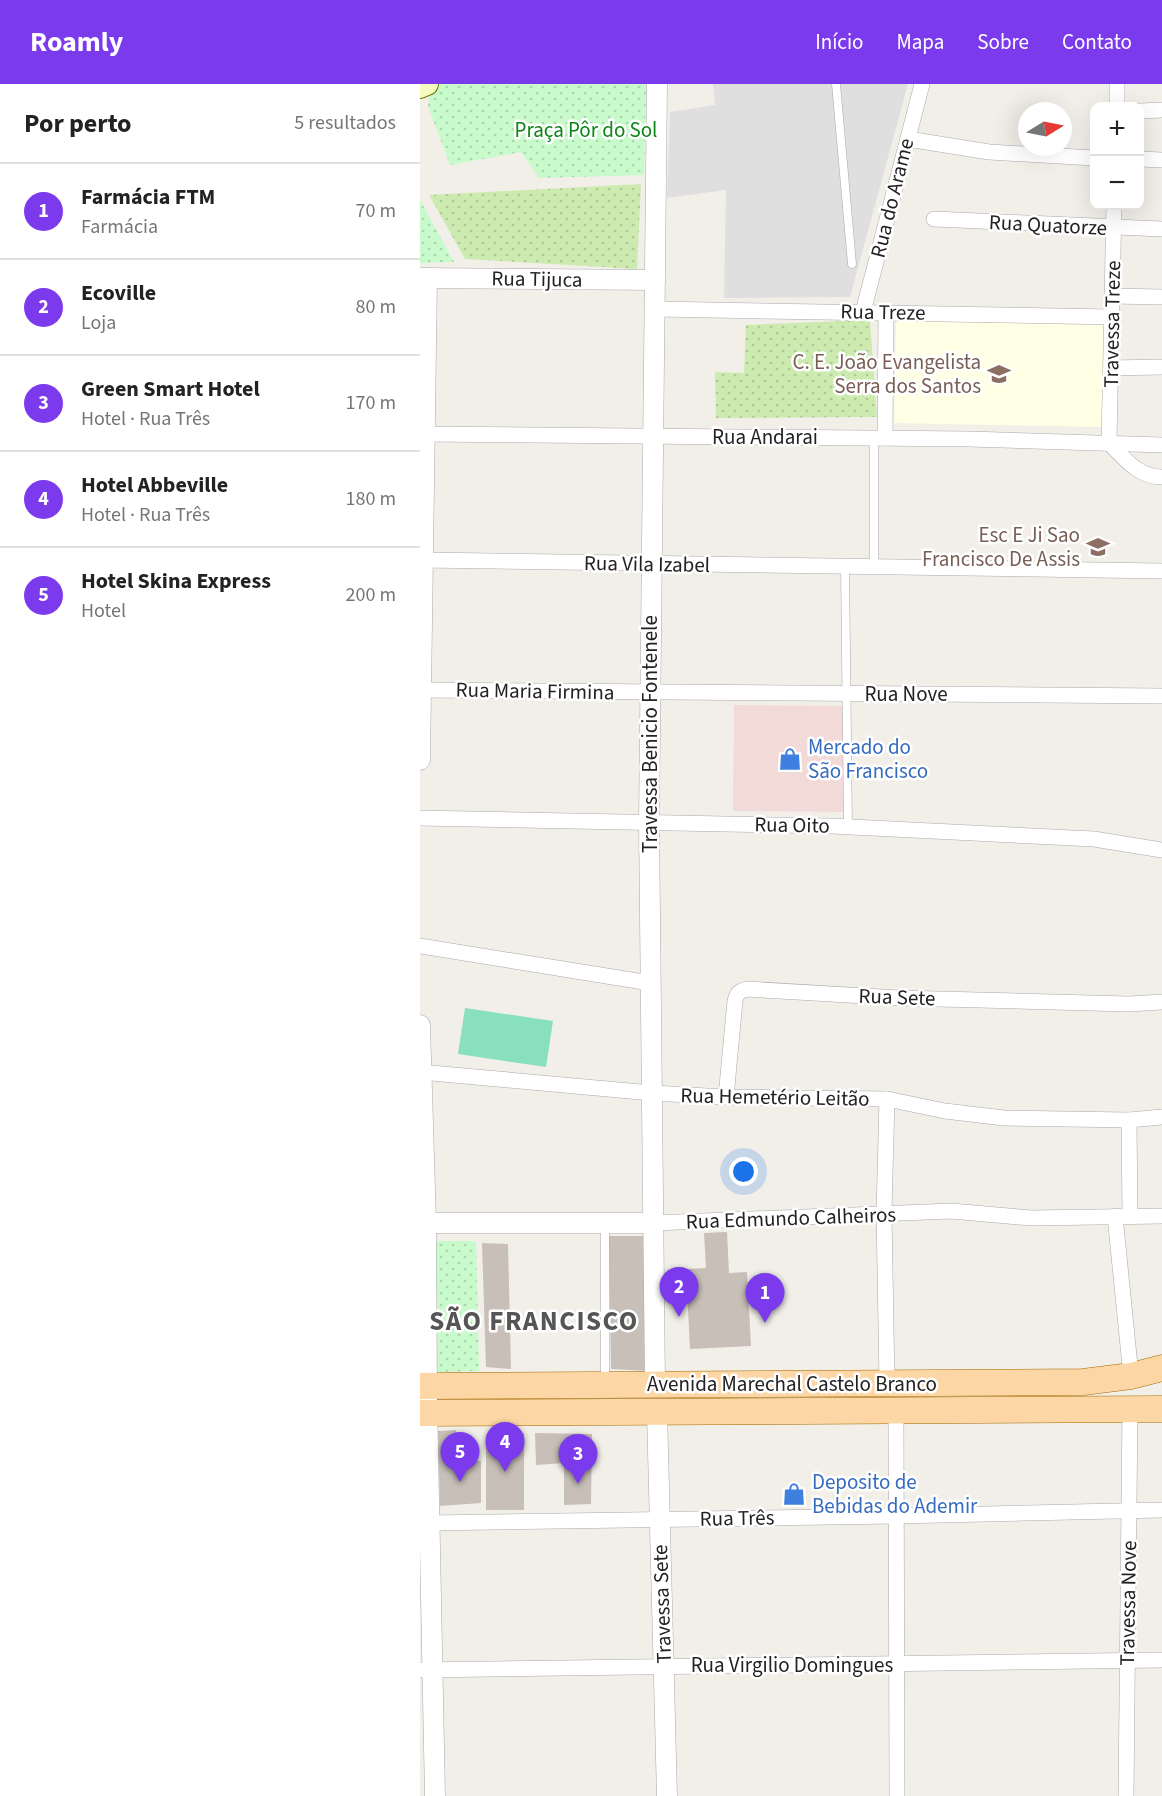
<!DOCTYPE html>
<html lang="pt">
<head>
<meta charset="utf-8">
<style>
  body { margin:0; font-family:"Source Sans 3",sans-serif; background:#f2f2f2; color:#222 }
  .controls { position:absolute; right:18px; top:18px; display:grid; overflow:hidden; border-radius:12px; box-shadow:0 6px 24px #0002 }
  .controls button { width:54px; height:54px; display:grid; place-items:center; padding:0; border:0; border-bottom:2px solid #e0e0e0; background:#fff; color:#222; font:30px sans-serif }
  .compass { position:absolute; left:598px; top:18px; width:54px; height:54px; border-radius:50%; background:#fff; box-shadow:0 6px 24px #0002; rotate:80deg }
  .you { position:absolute; left:324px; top:1088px; width:21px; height:21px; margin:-15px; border:4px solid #fff; border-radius:50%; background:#1a73e8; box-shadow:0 0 0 9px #1a73e833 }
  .badge { display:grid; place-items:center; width:39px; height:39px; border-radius:50%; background:#7c3aed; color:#fff; font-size:20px; font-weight:700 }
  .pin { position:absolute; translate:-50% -50px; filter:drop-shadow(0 2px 3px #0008) }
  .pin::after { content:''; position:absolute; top:32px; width:21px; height:18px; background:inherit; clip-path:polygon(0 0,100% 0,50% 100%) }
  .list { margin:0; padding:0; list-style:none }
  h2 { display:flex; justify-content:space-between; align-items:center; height:78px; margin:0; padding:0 24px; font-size:26px }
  h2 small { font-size:20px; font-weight:400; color:#767676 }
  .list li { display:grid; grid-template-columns:39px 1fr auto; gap:18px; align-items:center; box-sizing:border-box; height:96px; padding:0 24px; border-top:2px solid #e0e0e0 }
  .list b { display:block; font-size:22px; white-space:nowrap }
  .list p { margin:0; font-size:20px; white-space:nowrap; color:#767676 }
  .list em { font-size:20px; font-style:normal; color:#767676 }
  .map { position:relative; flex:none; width:742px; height:1712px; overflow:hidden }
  header { display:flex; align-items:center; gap:36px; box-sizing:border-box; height:84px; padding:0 30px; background:#7c3aed; color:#fff }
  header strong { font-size:28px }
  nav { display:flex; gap:33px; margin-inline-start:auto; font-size:21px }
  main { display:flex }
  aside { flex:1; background:#fff }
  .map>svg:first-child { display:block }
  .residential { fill:#e0dfdf }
  .commercial { fill:#f2dad9 }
  .education { fill:#ffffe5 }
  .grass { fill:url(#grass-dots) }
  .park { fill:url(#park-dots) }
  .pitch { fill:#88e0be }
  .building { fill:#c7bfb8 }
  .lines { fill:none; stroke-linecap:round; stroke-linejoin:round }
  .service-casing { stroke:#a9a9a9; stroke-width:9 }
  .minor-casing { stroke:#a9a9a9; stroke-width:16 }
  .tertiary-casing { stroke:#a9a9a9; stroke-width:21 }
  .secondary-casing { stroke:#707d05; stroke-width:24 }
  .primary-casing { stroke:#a06b00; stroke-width:27 }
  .service { stroke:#fff; stroke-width:8 }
  .minor { stroke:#fff; stroke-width:15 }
  .tertiary { stroke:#fff; stroke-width:20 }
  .secondary { stroke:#f7fabf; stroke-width:22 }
  .primary { stroke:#fcd6a4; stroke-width:26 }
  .labels { text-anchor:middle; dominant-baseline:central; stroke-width:5; stroke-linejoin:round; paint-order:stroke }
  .park-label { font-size:21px; fill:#0c8416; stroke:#fff }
  .street-label { font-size:21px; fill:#222; stroke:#fff }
  .education-label { font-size:21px; fill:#785e54; stroke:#fff; text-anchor:end }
  .shop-label { font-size:21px; fill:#366cbe; stroke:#fff; text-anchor:start }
  .district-label { font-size:27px; font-weight:bold; letter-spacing:1.5px; fill:#555; stroke:#fff }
</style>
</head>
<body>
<header>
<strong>Roamly</strong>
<nav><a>Início</a><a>Mapa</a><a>Sobre</a><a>Contato</a></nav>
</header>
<main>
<aside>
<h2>Por perto<small>5 resultados</small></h2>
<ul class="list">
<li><span class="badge">1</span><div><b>Farmácia FTM</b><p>Farmácia</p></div><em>70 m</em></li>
<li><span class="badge">2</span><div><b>Ecoville</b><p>Loja</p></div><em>80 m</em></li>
<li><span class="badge">3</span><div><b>Green Smart Hotel</b><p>Hotel · Rua Três</p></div><em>170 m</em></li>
<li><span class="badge">4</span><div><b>Hotel Abbeville</b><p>Hotel · Rua Três</p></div><em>180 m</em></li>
<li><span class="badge">5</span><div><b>Hotel Skina Express</b><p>Hotel</p></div><em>200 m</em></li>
</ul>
</aside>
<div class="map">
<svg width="742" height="1712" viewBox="0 0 742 1712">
  <defs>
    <pattern id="grass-dots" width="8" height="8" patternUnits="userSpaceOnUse" patternTransform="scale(1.5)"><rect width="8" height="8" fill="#cdebb0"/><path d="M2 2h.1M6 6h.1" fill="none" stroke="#b0c997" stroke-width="1.8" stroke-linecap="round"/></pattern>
    <pattern id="park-dots" width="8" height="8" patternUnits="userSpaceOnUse" patternTransform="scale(1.5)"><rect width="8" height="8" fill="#c8facc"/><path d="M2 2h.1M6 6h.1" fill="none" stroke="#acd6af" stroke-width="1.8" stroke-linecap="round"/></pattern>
  </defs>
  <rect width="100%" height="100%" fill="#f2efe9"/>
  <path class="residential" d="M293,0h195l-58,213 -126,1 2,-108 -59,8 3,-86 45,-7z"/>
  <path class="commercial" d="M314,621l113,1 -1,106 -113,-1z"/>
  <path class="education" d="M476,236l208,4 -2,103 -208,-4z"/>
  <g class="grass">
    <path d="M221,100l-4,85 -172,-10 -36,-64z"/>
    <path d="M450,236l7,97 -161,1 -1,-46 29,1 2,-48z"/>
  </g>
  <g class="park">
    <path d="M20,0h206l-2,91 -105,3 -18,-26 -71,13 -22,-59 2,-19z"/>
    <path d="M0,116l34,62 -34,1z"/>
    <path d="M14,1157h42l3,130 -43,1z"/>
  </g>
  <path class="pitch" d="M45,924l88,13 -7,46 -88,-13z"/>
  <g class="building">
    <path d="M307,1148l2,41 18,-1 4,74 -61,3 -4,-80 20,-1 -2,-35z"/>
    <path d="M189,1152h41v135l-39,-2z"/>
    <path d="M62,1159l26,1 3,125 -25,-2z"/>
    <path d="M36,1346l3,30 22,1v42l-41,3 -2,-75z"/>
    <path d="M104,1349v77h-38v-76z"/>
    <path d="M115,1349l57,1 -1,70 -27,1v-42l-28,2z"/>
  </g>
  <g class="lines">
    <g class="service-casing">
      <g id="service">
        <path d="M416,0l16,180"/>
        <path d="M454,354v129"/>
        <path d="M425,482l3,261"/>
        <path d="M185,1296v-156"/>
      </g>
    </g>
    <g class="minor-casing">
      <g id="minor">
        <path d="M697,22v-22"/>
        <path d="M720,27l22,-1"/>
        <path d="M488,55l81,13 105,6"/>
        <path d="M720,75l22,1"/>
        <path d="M514,135l228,10"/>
        <path d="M692,212l50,1"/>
        <path d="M235,225l456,8"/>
        <path d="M443,228l59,-228"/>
        <path d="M691,284l51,-1"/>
        <path d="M0,350l549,5 193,6"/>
        <path d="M465,354l1,-126"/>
        <path d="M689,359l5,-237"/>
        <path d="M689,359c16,16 29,34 53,34"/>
        <path d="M0,476l742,11"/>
        <path d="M0,606l742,6"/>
        <path d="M0,734l411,8 263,13 68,11"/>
        <path d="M0,862l230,37"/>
        <path d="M0,988l232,21 74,4 161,2 58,12 59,7 125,2 33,-3"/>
        <path d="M306,1013l9,-96c2,-8 4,-10 12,-12l152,9 230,6 33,-2"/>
        <path d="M709,1036l1,95"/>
        <path d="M695,1132l16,160"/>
        <path d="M234,1139l297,-12 80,7 131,-2"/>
        <path d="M467,1299l-3,-170 3,-114"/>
        <path d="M476,1327l1,385"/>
        <path d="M9,1439l468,-7 265,-6"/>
        <path d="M0,1586l742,-10"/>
        <path d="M706,1712l4,-387"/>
      </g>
    </g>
    <g class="tertiary-casing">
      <g id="tertiary">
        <path d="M0,194l235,2"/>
        <path d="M0,676l7,-482"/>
        <path d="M0,941l6,198 1,178 8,395"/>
        <path d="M0,1139h234"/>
        <path d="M235,1300l-6,-562 8,-738"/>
        <path d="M237,1328l10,384"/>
      </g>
    </g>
    <g class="secondary-casing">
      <path id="secondary" d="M0,3l7,-3"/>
    </g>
    <g class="primary-casing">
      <g id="primary">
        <path d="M0,1302l663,-4 48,-6 31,-8"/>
        <path d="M0,1329l742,-4"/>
      </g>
    </g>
    <use href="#service" class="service"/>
    <use href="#minor" class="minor"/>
    <use href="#tertiary" class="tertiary"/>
    <use href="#secondary" class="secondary"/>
    <use href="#primary" class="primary"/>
  </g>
  <defs>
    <g id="school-bare" transform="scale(1.8)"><path d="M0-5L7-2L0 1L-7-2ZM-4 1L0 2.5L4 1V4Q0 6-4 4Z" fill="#8d6e63" stroke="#fff" stroke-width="2.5" paint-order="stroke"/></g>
    <g id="shop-bare" transform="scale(1.8)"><path d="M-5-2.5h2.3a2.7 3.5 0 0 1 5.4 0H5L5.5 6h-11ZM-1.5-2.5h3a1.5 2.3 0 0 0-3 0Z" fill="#3f7fe0" stroke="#fff" stroke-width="2.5" paint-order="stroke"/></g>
  </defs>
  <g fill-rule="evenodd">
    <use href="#school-bare" x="579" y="290"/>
    <use href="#school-bare" x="678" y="463"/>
    <use href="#shop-bare" x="370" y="675"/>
    <use href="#shop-bare" x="374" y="1410"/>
  </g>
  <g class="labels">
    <g class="park-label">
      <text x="166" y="46">Praça Pôr do Sol</text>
    </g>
    <g class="street-label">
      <text transform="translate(472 114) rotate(-76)">Rua do Arame</text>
      <text transform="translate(628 141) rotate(3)">Rua Quatorze</text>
      <text transform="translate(117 195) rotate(1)">Rua Tijuca</text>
      <text transform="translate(463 228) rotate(1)">Rua Treze</text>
      <text transform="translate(692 240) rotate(-89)">Travessa Treze</text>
      <text x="345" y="353">Rua Andarai</text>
      <text transform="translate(227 480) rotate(1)">Rua Vila Izabel</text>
      <text transform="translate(115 607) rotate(1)">Rua Maria Firmina</text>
      <text x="486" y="610">Rua Nove</text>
      <text transform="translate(230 650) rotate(-90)">Travessa Benicio Fontenele</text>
      <text transform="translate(372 741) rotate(1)">Rua Oito</text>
      <text transform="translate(477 913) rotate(2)">Rua Sete</text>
      <text transform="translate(355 1013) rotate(1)">Rua Hemetério Leitão</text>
      <text transform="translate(371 1134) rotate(-2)">Rua Edmundo Calheiros</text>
      <text x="372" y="1300">Avenida Marechal Castelo Branco</text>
      <text transform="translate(317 1434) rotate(-1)">Rua Três</text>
      <text transform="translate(708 1519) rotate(-89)">Travessa Nove</text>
      <text transform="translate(242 1520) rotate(-92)">Travessa Sete</text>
      <text x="372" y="1581">Rua Virgilio Domingues</text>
    </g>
    <g class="education-label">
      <text x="561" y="278">C. E. João Evangelista<tspan x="561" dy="24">Serra dos Santos</tspan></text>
      <text x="660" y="451">Esc E Ji Sao<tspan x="660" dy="24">Francisco De Assis</tspan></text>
    </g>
    <g class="shop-label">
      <text x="388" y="663">Mercado do<tspan x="388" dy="24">São Francisco</tspan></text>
      <text x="392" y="1398">Deposito de<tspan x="392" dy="24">Bebidas do Ademir</tspan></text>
    </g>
    <g class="district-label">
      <text x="114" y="1237">SÃO FRANCISCO</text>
    </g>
  </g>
</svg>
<div class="controls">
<button>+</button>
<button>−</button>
</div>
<svg class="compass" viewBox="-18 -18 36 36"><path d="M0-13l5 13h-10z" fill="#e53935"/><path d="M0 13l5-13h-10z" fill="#767676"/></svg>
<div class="you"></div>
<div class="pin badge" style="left:345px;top:1239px">1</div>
<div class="pin badge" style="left:259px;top:1233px">2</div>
<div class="pin badge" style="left:158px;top:1400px">3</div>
<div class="pin badge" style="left:85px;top:1388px">4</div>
<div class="pin badge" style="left:40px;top:1398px">5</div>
</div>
</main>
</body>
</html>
